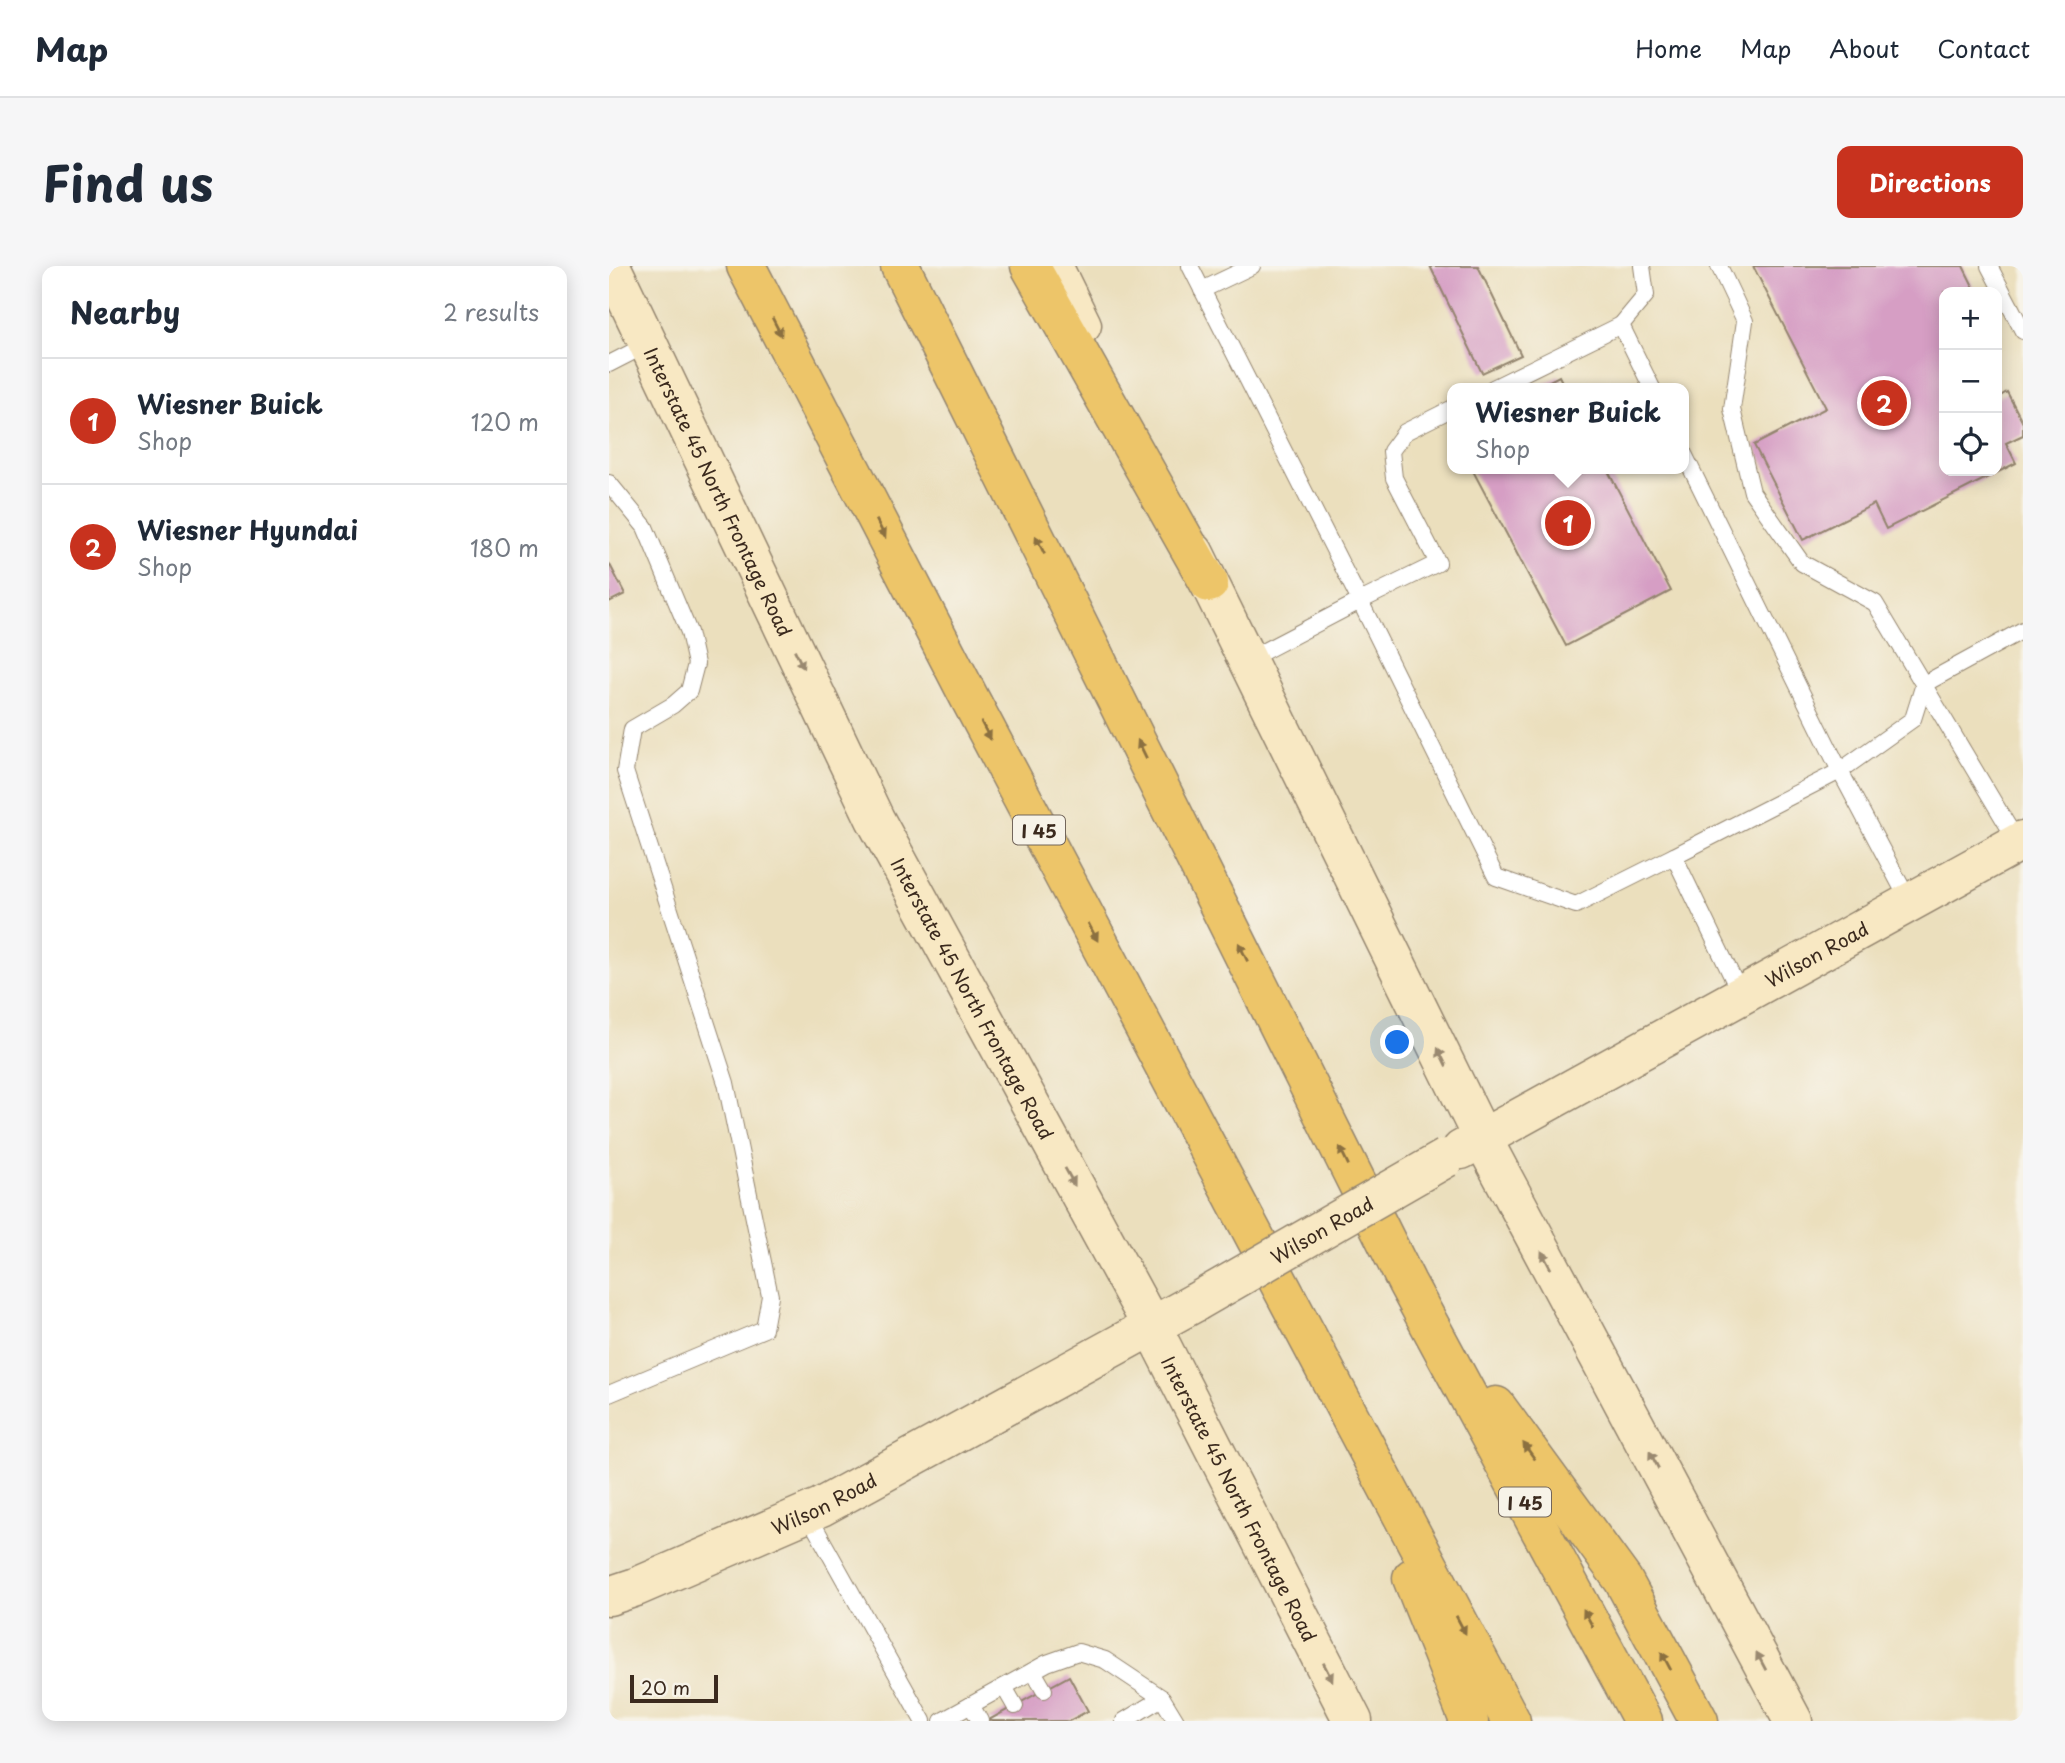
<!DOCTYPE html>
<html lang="en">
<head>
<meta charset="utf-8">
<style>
  body { margin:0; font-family:"Playpen Sans",sans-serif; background:#f6f6f7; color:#1f2937 }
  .controls { position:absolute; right:21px; top:21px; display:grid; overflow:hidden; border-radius:14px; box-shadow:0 4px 18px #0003 }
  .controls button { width:63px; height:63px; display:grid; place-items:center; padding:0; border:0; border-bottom:2px solid #e0e1e3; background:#fff; color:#1f2937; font:35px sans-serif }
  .scale { position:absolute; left:21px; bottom:18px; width:88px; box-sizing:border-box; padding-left:7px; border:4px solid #3b2a1e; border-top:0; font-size:19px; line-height:24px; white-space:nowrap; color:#3b2a1e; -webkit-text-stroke:5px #f7f3e8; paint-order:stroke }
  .you { position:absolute; left:789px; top:777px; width:24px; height:24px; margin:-18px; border:5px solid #fff; border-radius:50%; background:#1a73e8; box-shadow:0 0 0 10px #1a73e833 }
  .badge { display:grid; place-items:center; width:46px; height:46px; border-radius:50%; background:#c8321e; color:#fff; font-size:23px; font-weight:700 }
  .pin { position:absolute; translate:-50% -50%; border:4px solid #fff; box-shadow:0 2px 7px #0006 }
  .popup { position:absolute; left:838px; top:117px; width:242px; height:91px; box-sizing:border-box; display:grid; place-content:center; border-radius:14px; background:#fff; filter:drop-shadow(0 2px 5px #0005); font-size:23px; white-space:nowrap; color:#747a83 }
  .popup b { font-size:26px; color:#1f2937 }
  .popup::after { content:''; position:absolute; left:50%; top:100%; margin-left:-14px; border:14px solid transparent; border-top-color:#fff }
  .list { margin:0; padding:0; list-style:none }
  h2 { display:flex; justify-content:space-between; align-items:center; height:91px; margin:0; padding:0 28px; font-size:30px }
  h2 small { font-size:23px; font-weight:400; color:#747a83 }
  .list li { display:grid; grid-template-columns:46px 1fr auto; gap:21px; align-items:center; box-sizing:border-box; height:126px; padding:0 28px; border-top:2px solid #e0e1e3 }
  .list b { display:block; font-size:26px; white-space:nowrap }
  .list p { margin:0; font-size:23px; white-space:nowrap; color:#747a83 }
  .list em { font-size:23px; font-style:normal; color:#747a83 }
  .icon { flex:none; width:38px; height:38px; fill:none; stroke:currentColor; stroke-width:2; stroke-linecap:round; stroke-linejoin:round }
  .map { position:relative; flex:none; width:1414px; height:1455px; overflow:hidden; border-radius:14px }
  header { display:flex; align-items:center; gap:42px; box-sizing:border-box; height:98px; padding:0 35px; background:#fff; border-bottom:2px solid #e0e1e3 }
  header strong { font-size:33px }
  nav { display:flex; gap:38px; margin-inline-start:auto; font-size:24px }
  .intro { display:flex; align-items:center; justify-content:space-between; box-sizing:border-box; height:168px; padding:0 42px }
  h1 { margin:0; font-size:49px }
  .button { padding:18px 32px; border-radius:14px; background:#c8321e; color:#fff; font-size:24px; font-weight:700 }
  main { display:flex; gap:42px; padding:0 42px }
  aside { flex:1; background:#fff; border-radius:14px; box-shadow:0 4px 18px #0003 }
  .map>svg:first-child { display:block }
  .building { fill:#d69ec4 }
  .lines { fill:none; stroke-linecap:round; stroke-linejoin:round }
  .lane-casing { stroke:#93846e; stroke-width:18 }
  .secondary-casing { stroke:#93846e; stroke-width:41 }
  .highway-casing { stroke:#93846e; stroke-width:41 }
  .lane { stroke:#fff; stroke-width:16 }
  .secondary { stroke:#f8e8c3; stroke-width:38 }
  .highway { stroke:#edc569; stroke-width:38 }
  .secondary-bridge-casing { stroke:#93846e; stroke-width:41; stroke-linecap:butt }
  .secondary-bridge { stroke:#f8e8c3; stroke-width:38 }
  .oneway { fill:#8b7040 }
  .oneway2 { fill:#9a8970 }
  .labels { text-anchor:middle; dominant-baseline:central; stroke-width:5; stroke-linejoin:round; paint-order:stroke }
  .shield { fill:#f7f3e8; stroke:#73665b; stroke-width:2 }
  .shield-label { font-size:18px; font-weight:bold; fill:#3b2a1e }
  .street-label { font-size:19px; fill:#3b2a1e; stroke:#f7f3e8 }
</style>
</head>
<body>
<header>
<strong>Map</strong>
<nav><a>Home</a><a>Map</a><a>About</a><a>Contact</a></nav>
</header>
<div class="intro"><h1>Find us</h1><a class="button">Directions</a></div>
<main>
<aside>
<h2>Nearby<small>2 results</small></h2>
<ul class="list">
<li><span class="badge">1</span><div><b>Wiesner Buick</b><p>Shop</p></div><em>120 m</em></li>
<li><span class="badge">2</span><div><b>Wiesner Hyundai</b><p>Shop</p></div><em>180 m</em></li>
</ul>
</aside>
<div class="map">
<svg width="1414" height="1455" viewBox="0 0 1414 1455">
  <rect width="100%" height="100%" fill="#f7f3e8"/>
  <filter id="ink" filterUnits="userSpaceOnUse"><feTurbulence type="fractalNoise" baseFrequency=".0143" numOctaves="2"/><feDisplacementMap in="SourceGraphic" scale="14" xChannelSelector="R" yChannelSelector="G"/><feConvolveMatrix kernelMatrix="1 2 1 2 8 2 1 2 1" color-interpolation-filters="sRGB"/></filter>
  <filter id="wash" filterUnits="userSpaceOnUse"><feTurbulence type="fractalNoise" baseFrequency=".00686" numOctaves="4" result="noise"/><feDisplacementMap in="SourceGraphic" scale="28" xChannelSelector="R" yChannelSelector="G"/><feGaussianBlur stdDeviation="1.57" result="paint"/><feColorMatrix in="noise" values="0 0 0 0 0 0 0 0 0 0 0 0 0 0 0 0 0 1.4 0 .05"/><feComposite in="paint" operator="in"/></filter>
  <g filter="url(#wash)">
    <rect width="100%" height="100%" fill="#ebdfbd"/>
    <g id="blocks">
      <g class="building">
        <path d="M821,0h48l43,89 -39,18z"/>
        <path d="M1144,0h210l13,26h-32v179h53v-73l10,-6 16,31v12l-17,8 10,20 -130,66 -12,-25 -71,36 -49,-95 72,-37z"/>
        <path d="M950,110l6,12h-29z"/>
        <path d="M863,203h135l64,122 -105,55z"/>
        <path d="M0,297l16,31 -16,8z"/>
        <path d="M460,1410l19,35 -19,10h-82z"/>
      </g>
    </g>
  </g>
  <g filter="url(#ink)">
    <use href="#blocks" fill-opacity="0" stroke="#93846e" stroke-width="2"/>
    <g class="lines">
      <g class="lane-casing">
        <g id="lane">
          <path d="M581,0l170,335 78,-38 -44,-85 -3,-27 14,-19 48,-24"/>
          <path d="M1110,0l26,55 -13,88 20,83 50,71 73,40 143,240"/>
          <path d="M1380,0l34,65"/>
          <path d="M593,24l50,-24"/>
          <path d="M1012,59l25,-30 -4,-29"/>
          <path d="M0,98l39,-20"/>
          <path d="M884,122l128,-63 31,63"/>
          <path d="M1074,186l157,319 73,-52 11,-35 99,-54"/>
          <path d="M0,217l36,44 44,105 7,32 -7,27 -16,14 -41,24 -7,42 101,312 44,213 -6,33 -155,65"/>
          <path d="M638,394l113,-59 136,276 80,28 98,-49"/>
          <path d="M1132,729l-67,-139 166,-85 70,132"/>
          <path d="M198,1247l116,208"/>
          <path d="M424,1405l11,19"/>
          <path d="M395,1421l11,19"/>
          <path d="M362,1439l9,16"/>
          <path d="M333,1455l105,-58 31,-11 27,8 57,38 14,23"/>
          <path d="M515,1455l38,-23"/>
        </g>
      </g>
      <g class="secondary-casing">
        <g id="secondary">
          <path id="s1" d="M2,0l264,553 277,508 201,394"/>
          <path d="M444,0l29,59"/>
          <path d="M585,286l288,586 311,583"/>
          <path id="s2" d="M852,884l562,-310"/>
          <path id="s3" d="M0,1330l27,-9 185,-80 375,-205"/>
        </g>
      </g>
      <g class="highway-casing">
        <g id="highway">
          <path d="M137,0l224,433 541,1022"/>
          <path d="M291,0l507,1017 236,438"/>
          <path d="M421,0l179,317"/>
          <path d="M887,1140l127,174 76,141"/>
          <path d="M803,1312l57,143"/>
        </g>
      </g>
      <use href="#lane" class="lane"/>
      <use href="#secondary" class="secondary"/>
      <use href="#highway" class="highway"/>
      <g class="secondary-bridge-casing">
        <g id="secondary-bridge">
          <path id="s4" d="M587,1036l250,-144"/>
        </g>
      </g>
      <use href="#secondary-bridge" class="secondary-bridge"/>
    </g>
    <defs><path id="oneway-solid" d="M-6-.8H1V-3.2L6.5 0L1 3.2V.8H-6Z" transform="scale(1.75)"/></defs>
    <g class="oneway">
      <use href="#oneway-solid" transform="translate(168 61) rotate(63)"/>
      <use href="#oneway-solid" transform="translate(272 263) rotate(63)"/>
      <use href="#oneway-solid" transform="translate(431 279) rotate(-116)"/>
      <use href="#oneway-solid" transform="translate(377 465) rotate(62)"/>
      <use href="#oneway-solid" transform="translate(533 483) rotate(-116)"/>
      <use href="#oneway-solid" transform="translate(484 666) rotate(62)"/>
      <use href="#oneway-solid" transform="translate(634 686) rotate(-116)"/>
      <use href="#oneway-solid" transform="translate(735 890) rotate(-116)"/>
      <use href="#oneway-solid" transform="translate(920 1185) rotate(-126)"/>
      <use href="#oneway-solid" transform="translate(979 1352) rotate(-118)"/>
      <use href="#oneway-solid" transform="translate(852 1359) rotate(62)"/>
      <use href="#oneway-solid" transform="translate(1057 1395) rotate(-118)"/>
    </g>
    <g class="oneway2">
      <use href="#oneway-solid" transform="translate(190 393) rotate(64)"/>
      <use href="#oneway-solid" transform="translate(833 791) rotate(-116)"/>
      <use href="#oneway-solid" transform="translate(461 911) rotate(61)"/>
      <use href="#oneway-solid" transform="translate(937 994) rotate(-118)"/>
      <use href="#oneway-solid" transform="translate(1045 1194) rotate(-118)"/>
      <use href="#oneway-solid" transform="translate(1152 1395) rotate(-118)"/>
      <use href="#oneway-solid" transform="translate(719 1406) rotate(63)"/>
    </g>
  </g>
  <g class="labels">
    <g class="shield">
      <rect x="404" y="549.5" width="52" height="29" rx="5"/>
      <rect x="890" y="1221.5" width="52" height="29" rx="5"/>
    </g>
    <g class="shield-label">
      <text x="430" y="564">I 45</text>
      <text x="916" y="1236">I 45</text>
    </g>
    <g class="street-label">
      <text stroke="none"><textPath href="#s1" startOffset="250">Interstate 45 North Frontage Road</textPath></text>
      <text stroke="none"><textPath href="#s2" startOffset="406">Wilson Road</textPath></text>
      <text stroke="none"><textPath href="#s1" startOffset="817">Interstate 45 North Frontage Road</textPath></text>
      <text stroke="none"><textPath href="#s4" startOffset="145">Wilson Road</textPath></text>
      <text stroke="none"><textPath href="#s1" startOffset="1384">Interstate 45 North Frontage Road</textPath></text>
      <text stroke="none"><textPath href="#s3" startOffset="234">Wilson Road</textPath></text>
    </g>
  </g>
</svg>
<div class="controls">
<button>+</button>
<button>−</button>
<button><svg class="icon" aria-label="locate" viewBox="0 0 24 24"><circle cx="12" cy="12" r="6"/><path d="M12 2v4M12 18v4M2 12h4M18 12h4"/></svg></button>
</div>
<div class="scale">20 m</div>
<div class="you"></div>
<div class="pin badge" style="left:959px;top:257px">1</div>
<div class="popup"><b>Wiesner Buick</b>Shop</div>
<div class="pin badge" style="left:1275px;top:137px">2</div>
</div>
</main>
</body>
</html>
